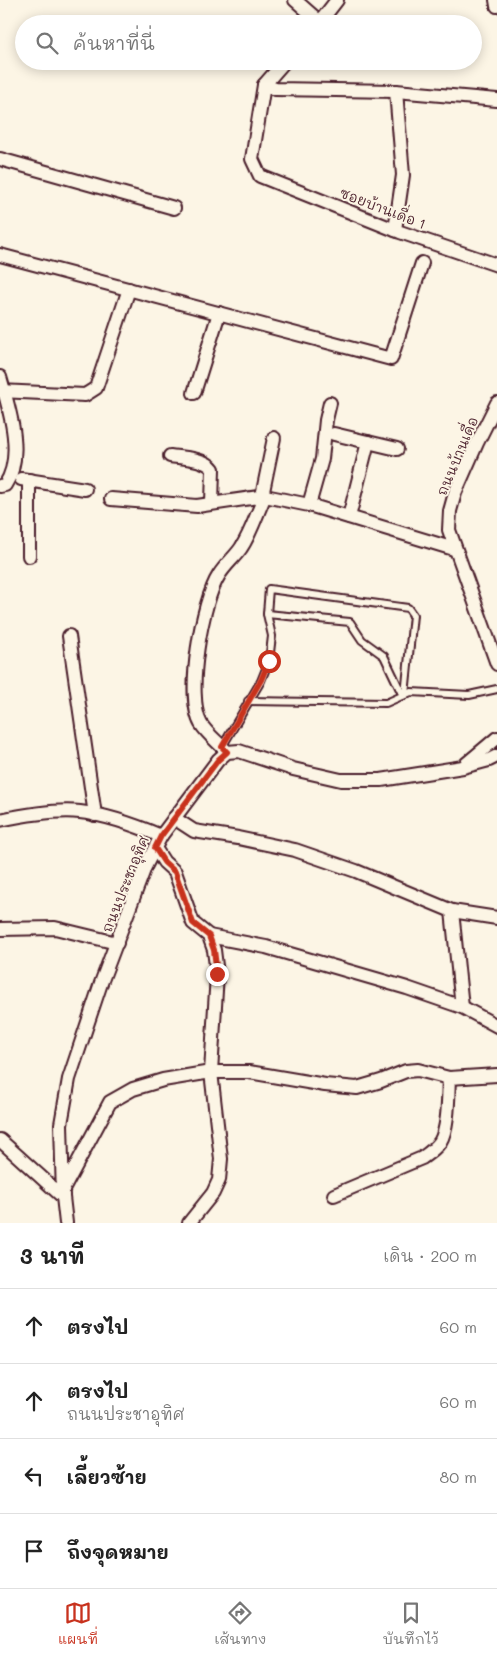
<!DOCTYPE html>
<html lang="th">
<head>
<meta charset="utf-8">
<style>
  body { margin:0; font-family:Mali,"Playpen Sans Thai",sans-serif; background:#f2f2f2; color:#222 }
  .stop { position:absolute; width:15px; height:15px; margin:-11px; border:4px solid #c8321e; border-radius:50%; background:#fff }
  .stop.end { background:#c8321e; border-color:#fff; box-shadow:0 1px 5px #0008 }
  .list { margin:0; padding:0; list-style:none }
  h2 { display:flex; justify-content:space-between; align-items:center; height:65px; margin:0; padding:0 20px; font-size:21px }
  h2 small { font-size:16px; font-weight:400; color:#767676 }
  .list li { display:grid; grid-template-columns:32px 1fr auto; gap:15px; align-items:center; box-sizing:border-box; height:75px; padding:0 20px; border-top:1px solid #e0e0e0 }
  .list b { display:block; font-size:19px; white-space:nowrap }
  .list p { margin:0; font-size:16px; white-space:nowrap; color:#767676 }
  .list em { font-size:16px; font-style:normal; color:#767676 }
  .icon { flex:none; width:28px; height:28px; fill:none; stroke:currentColor; stroke-width:2; stroke-linecap:round; stroke-linejoin:round }
  .map { position:relative; flex:none; width:497px; height:1223px; overflow:hidden }
  .search { position:absolute; background:#fff; box-shadow:0 2px 12px #0003; left:15px; right:15px; top:15px; height:55px; display:flex; align-items:center; gap:12px; box-sizing:border-box; padding:0 18px; border-radius:28px; color:#767676; font-size:19px }
  .sheet { height:365px; background:#fff }
  nav { display:flex; justify-content:space-around; align-items:center; box-sizing:border-box; height:70px; border-top:1px solid #e0e0e0; background:#fff; font-size:14px; color:#767676 }
  nav a { display:grid; justify-items:center; gap:2px }
  nav .on { color:#c8321e }
  .map>svg:first-child { display:block }
  .lines { fill:none; stroke-linecap:round; stroke-linejoin:round }
  .lane-casing { stroke:#4a1f2b; stroke-width:10 }
  .street-casing { stroke:#4a1f2b; stroke-width:16 }
  .lane { stroke:#fcf5e5; stroke-width:6 }
  .street { stroke:#fcf5e5; stroke-width:12 }
  .route { stroke:#c8321e; stroke-width:6 }
  .labels { text-anchor:middle; dominant-baseline:central; stroke-width:4; stroke-linejoin:round; paint-order:stroke }
  .street-label { font-size:14px; fill:#4a1f2b; stroke:#fcf5e5 }
</style>
</head>
<body>
<div class="map">
<svg width="497" height="1223" viewBox="0 0 497 1223">
  <rect width="100%" height="100%" fill="#fcf5e5"/>
  <filter id="ink" filterUnits="userSpaceOnUse"><feTurbulence type="fractalNoise" baseFrequency=".02" numOctaves="2"/><feDisplacementMap in="SourceGraphic" scale="10" xChannelSelector="R" yChannelSelector="G"/><feConvolveMatrix kernelMatrix="1 2 1 2 8 2 1 2 1" color-interpolation-filters="sRGB"/></filter>
  <g filter="url(#ink)">
    <g class="lines">
      <g class="lane-casing">
        <g id="lane">
          <path d="M267,614l83,8 12,18 22,16 19,40"/>
          <path d="M248,701l138,2 25,-11 58,3 28,-6"/>
          <path d="M222,747l39,-66 8,-20 3,-25 -5,-22 2,-25 139,19 5,7 -8,80"/>
        </g>
      </g>
      <g class="street-casing">
        <g id="street">
          <path d="M295,0l25,22 -2,2"/>
          <path d="M496,0l1,6"/>
          <path d="M320,22l17,-22"/>
          <path d="M285,61l-21,24 -12,74 8,17 140,56 97,33"/>
          <path d="M264,85l11,4 121,2 101,9"/>
          <path d="M0,159l174,49"/>
          <path d="M395,230l8,-55 -7,-84"/>
          <path d="M0,255l391,104 31,-96"/>
          <path d="M0,377c9,31 25,79 5,108l-5,1"/>
          <path d="M0,391l85,4 11,-7 33,-99"/>
          <path d="M194,393l25,-80"/>
          <path d="M497,403l-20,40 -22,50 -5,18 -1,19 48,134"/>
          <path d="M334,434l63,15"/>
          <path d="M170,456c13,2 35,2 43,13l-1,34"/>
          <path d="M21,479l64,10"/>
          <path d="M262,496l12,-58"/>
          <path d="M111,499l86,7 68,-10 44,9 145,44"/>
          <path d="M309,505l13,-46 4,-39 4,-17"/>
          <path d="M349,517l19,-75"/>
          <path d="M29,556v-76"/>
          <path d="M69,636l26,179"/>
          <path d="M227,752c-8,-9 -20,-18 -26,-28 -16,-28 1,-123 18,-149 6,-10 15,-17 22,-27 10,-15 16,-35 24,-52"/>
          <path d="M466,764l31,-26"/>
          <path d="M174,818l20,13 44,7 57,12 61,21 96,40 45,7"/>
          <path d="M0,820c24,-5 56,-11 80,-8 28,3 55,13 81,24"/>
          <path d="M155,848l9,14 11,10 18,51 16,13 5,14 3,24 -6,98 10,87 -2,21 -6,13 -24,30"/>
          <path d="M452,911l10,96"/>
          <path d="M0,929l55,-1 62,15"/>
          <path d="M209,936l57,11 141,41 55,19 35,19"/>
          <path d="M0,1140l63,57"/>
          <path d="M64,1188l46,-86 23,-13 30,-9 48,-8h38l76,13 32,3 24,-7 25,-10 12,-1 31,8 48,-3"/>
          <path d="M334,1195l88,-37c7,-5 13,-9 18,-16 9,-15 8,-47 9,-64"/>
          <path d="M66,1223l-3,-26 -2,-73 8,-45 32,-96 44,-116 16,-31 57,-76 9,-8 12,-1 54,18 48,11h40l82,-13 26,-7 8,-4"/>
        </g>
      </g>
      <use href="#lane" class="lane"/>
      <use href="#street" class="street"/>
    </g>
  </g>
  <g class="lines" filter="url(#ink)">
    <path class="route" d="M217,974l-3,-24 -5,-14 -16,-13 -18,-51 -11,-10 -9,-14 6,-12 57,-76 9,-8 -5,-5 39,-67 8,-19"/>
  </g>
  <g class="labels">
    <g class="street-label">
      <text transform="translate(383 208) rotate(21)">ซอยบ้านเดื่อ 1</text>
      <text transform="translate(457 456) rotate(-67)">ถนนบ้านเดื่อ</text>
      <text transform="translate(125 884) rotate(-68)">ถนนประชาอุทิศ</text>
    </g>
  </g>
</svg>
<div class="stop" style="left:269px;top:661px"></div>
<div class="stop end" style="left:217px;top:974px"></div>
<div class="search"><svg class="icon" aria-label="search" viewBox="0 0 24 24"><circle cx="10" cy="10" r="6"/><path d="M15 15l6 6"/></svg>ค้นหาที่นี่</div>
</div>
<section class="sheet">
<h2>3 นาที<small>เดิน · 200 m</small></h2>
<ul class="list">
<li><svg class="icon" aria-label="ahead" viewBox="0 0 24 24"><path d="M12 20V5M6 11l6-6 6 6"/></svg><div><b>ตรงไป</b></div><em>60 m</em></li>
<li><svg class="icon" aria-label="ahead" viewBox="0 0 24 24"><path d="M12 20V5M6 11l6-6 6 6"/></svg><div><b>ตรงไป</b><p>ถนนประชาอุทิศ</p></div><em>60 m</em></li>
<li><svg class="icon" aria-label="left" viewBox="0 0 24 24"><path d="M17 20v-9H6M10 6l-5 5 5 5"/></svg><div><b>เลี้ยวซ้าย</b></div><em>80 m</em></li>
<li><svg class="icon" aria-label="arrive" viewBox="0 0 24 24"><path d="M6 21V4h12l-3 4 3 4H6"/></svg><div><b>ถึงจุดหมาย</b></div></li>
</ul>
</section>
<nav>
<a class="on"><svg class="icon" aria-label="map" viewBox="0 0 24 24"><path d="M3 6l6-2 6 2 6-2v14l-6 2-6-2-6 2zM9 4v14M15 6v14"/></svg>แผนที่</a>
<a><svg class="icon" aria-label="directions" viewBox="0 0 24 24"><path d="M12 3l9 9-9 9-9-9zM9 14v-3h6M13 9l2 2-2 2"/></svg>เส้นทาง</a>
<a><svg class="icon" aria-label="saved" viewBox="0 0 24 24"><path d="M7 4h10v16l-5-4-5 4z"/></svg>บันทึกไว้</a>
</nav>
</body>
</html>
